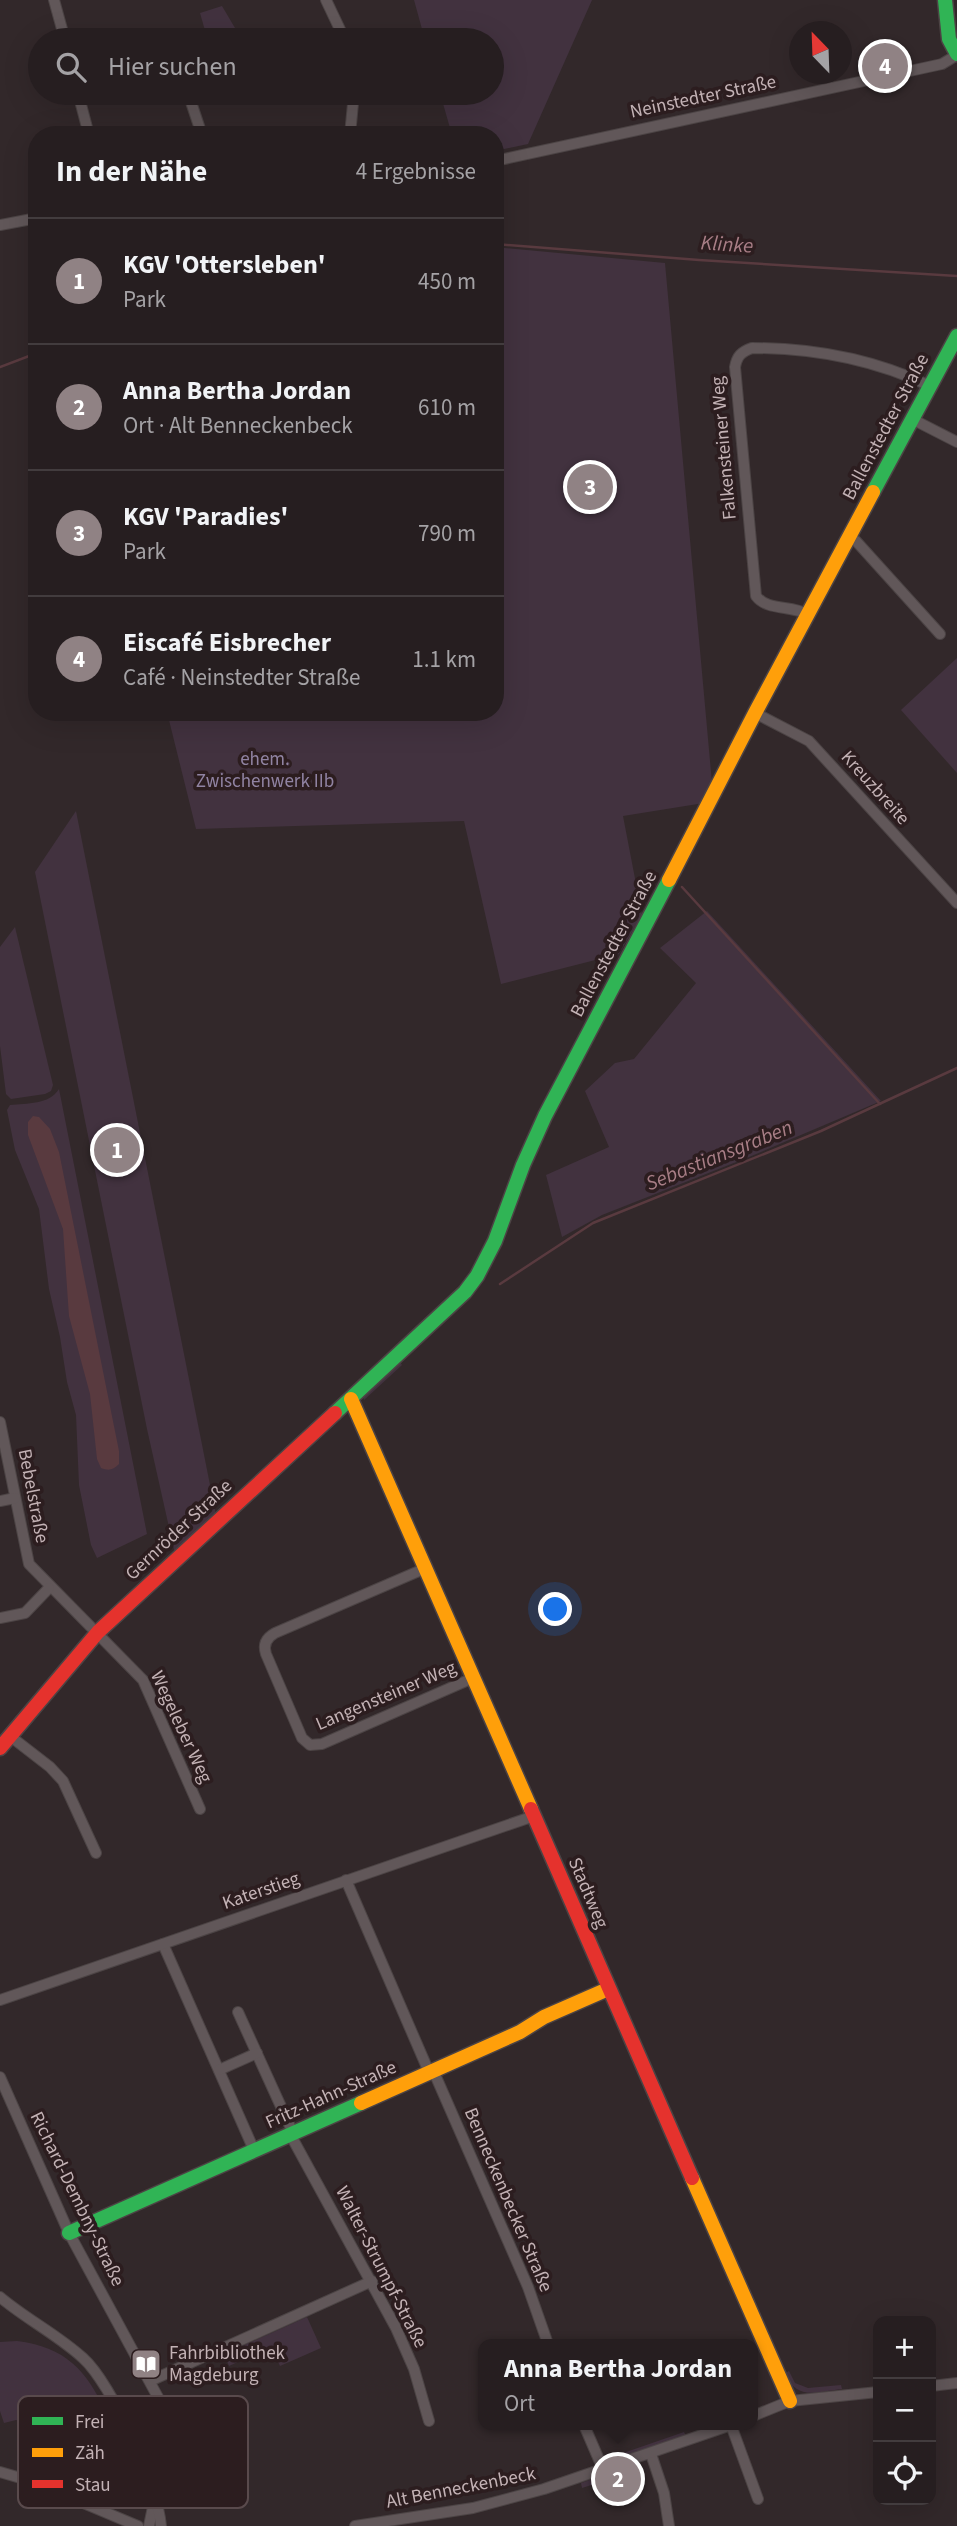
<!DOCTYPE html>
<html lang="de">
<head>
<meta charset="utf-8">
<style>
  body { margin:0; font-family:"Source Sans 3",sans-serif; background:#2e2729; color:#f1f3f6 }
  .controls { position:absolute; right:21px; bottom:21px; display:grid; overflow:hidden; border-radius:14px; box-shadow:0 7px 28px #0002 }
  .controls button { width:63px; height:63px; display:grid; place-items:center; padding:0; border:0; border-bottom:2px solid #423c3e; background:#261e20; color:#f1f3f6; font:35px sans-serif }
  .compass { position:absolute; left:789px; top:21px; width:63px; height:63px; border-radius:50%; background:#261e20; box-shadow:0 7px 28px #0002; rotate:337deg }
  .you { position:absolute; left:556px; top:1610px; width:24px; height:24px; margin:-18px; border:5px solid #fff; border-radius:50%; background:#1a73e8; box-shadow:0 0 0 10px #1a73e833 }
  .badge { display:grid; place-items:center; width:46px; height:46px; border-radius:50%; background:#908284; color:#fff; font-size:23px; font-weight:700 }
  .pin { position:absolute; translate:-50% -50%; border:4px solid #fff; box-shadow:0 2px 7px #0006 }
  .popup { position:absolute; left:478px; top:2339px; width:280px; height:91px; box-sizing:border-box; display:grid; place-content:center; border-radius:14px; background:#261e20; filter:drop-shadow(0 2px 5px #0005); font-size:23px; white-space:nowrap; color:#a4a2a5 }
  .popup b { font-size:26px; color:#f1f3f6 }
  .popup::after { content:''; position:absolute; left:50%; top:100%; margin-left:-14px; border:14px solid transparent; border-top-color:#261e20 }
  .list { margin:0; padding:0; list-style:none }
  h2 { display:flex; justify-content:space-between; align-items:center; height:91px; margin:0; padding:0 28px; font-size:30px }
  h2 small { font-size:23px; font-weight:400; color:#a4a2a5 }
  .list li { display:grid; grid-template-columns:46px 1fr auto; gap:21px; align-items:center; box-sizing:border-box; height:126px; padding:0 28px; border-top:2px solid #423c3e }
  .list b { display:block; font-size:26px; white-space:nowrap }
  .list p { margin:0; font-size:23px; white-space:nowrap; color:#a4a2a5 }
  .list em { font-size:23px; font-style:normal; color:#a4a2a5 }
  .icon { flex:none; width:38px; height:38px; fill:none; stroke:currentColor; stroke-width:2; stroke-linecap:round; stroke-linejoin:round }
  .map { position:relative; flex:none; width:957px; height:2526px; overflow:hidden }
  .search { position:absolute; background:#261e20; box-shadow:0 7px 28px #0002; left:28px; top:28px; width:476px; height:77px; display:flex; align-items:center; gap:18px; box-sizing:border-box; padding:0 24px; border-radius:38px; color:#a4a2a5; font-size:26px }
  .panel { position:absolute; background:#261e20; box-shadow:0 7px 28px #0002; left:28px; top:126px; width:476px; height:595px; border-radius:28px }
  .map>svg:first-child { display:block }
  .green { fill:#42323f }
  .water { fill:#593a3f }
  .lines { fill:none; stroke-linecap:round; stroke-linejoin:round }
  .stream { stroke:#593a3f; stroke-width:2.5 }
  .street-casing { stroke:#4c4445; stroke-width:12 }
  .fast-casing { stroke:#4c4344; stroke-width:17 }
  .slow-casing { stroke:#4c4344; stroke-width:17 }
  .jam-casing { stroke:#4c4344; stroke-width:17 }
  .street { stroke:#615759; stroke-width:10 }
  .fast { stroke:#30b455; stroke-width:14 }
  .slow { stroke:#ff9f0a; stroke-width:14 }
  .jam { stroke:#e5322d; stroke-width:14 }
  .labels { text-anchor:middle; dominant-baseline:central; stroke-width:7; stroke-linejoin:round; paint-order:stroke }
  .street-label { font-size:19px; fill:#c3b2b5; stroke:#2c1d1f }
  .park-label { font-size:19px; fill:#9083a2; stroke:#2c1d1f }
  .poi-label { font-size:19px; fill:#c3b2b5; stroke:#2c1d1f; text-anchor:start }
  .water-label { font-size:21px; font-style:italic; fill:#a87e86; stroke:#2c1d1f }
  .key { fill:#2c1d1f; stroke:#594a4c; stroke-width:2 }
  .key-label { font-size:19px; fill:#c3b2b5 }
</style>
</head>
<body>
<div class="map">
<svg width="957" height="2526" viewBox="0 0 957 2526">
  <rect width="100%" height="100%" fill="#32282a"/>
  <g class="green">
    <path d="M414,0h178l-64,144 -33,7v-16h-43l-12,-42h52v-53h-67z"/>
    <path d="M222,6l13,22 -29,6 -6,-21z"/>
    <path d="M495,247l170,16 47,520 -8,20 -81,13 19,99 -23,39 -118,30 -37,-163 -268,8 -29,-117h328z"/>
    <path d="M957,658v115l-56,-63z"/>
    <path d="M76,811l140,704 -41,39 -28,-125 -112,-557z"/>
    <path d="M707,911l174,190 -132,56 -147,58 -40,22 -16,-62 63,-28 -24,-56 30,-28 19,-4 62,-76 -36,-35z"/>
    <path d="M15,927l38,158 -2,6 -6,3 -34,5 -5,-5 -6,-48v-99z"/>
    <path d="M59,1089l88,445 -50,24 -6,-13 -12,-60 -3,-70 -9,-33 -7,-45 -11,-48 -10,-80 -24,-59 -8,-40 3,-5c17,-2 39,0 49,-16z"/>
    <path d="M400,1362l2,3 -38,35 -1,-4z"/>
    <path d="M307,2317l14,31 -41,18 -9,-19 -42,19 -5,-12z"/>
    <path d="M17,2341c48,6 70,29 89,72l-14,2 -1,-6 -6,-2 -10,5 -4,-8 -1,3 -8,1 -33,15 -13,-3 -12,3 -4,-12v-69z"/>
    <path d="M789,2371l6,12 13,5 33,-3 1,4c-27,3 -43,12 -58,-15z"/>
    <path d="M684,2432l2,4 -77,27 -6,-3z"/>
    <path d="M615,2471l2,6 -35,11 -1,-5z"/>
  </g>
  <path class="water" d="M33,1116l6,1 11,12 9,23 60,299v13c-6,6 -10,7 -18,4l-4,-9 -7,-65 -21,-78 -6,-87 -35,-94v-13z"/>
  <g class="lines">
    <g class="stream">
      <path d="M495,244l204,16 258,16"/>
      <path d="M0,367l37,-14"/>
      <path d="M682,887l198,217"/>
      <path d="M500,1284l93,-61 228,-92 136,-63"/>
    </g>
    <g class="street-casing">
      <g id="street">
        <path d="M54,0l11,40"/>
        <path d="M326,0l19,40"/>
        <path d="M78,93l11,42"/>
        <path d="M188,93l14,42"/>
        <path d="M350,135l4,-42"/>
        <path d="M495,161l447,-97 15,-9"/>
        <path d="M0,225l37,-7"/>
        <path d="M912,419l45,23"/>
        <path d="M849,537l7,4 84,93"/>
        <path d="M807,614c-16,-9 -40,-3 -51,-18l-21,-229c2,-11 6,-15 17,-19 62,0 121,11 178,38"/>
        <path d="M755,713l54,28 148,162"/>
        <path d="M0,1422l29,142 114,116 57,129"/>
        <path d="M0,1501l15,-3"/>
        <path d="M426,1568l-151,65c-9,5 -12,12 -9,21l36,84 8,7 12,-1 151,-66"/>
        <path d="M0,1618l25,-5 24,-25"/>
        <path d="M10,1736l40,31 13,14 33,72"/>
        <path d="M346,1880l83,192"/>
        <path d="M163,1944l91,206"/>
        <path d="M0,2000l534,-184"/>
        <path d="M238,2012l55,121"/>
        <path d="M219,2070l38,-17"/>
        <path d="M433,2070l95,217 20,57"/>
        <path d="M0,2077l69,156 91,168c9,31 -4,93 -11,125"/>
        <path d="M290,2134l106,194 18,41 15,52"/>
        <path d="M0,2297c26,22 58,38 83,61 29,26 75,129 78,168"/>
        <path d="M150,2381l222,-100"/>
        <path d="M931,2386l26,-3"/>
        <path d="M753,2416l37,-15 88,-9"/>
        <path d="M584,2425l19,44"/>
        <path d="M731,2425l27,74"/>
        <path d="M651,2454l13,39 5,33"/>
        <path d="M0,2472l31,9 107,45"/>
        <path d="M355,2526l118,-18 71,-19 187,-64"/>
      </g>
    </g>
    <g class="fast-casing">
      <g id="fast">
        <path d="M945,0l4,39 8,15"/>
        <path d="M873,492l84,-156"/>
        <path d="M335,1413l130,-121 12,-16 18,-35 28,-76 22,-49 124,-236"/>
        <path d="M69,2233l292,-130"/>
      </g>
    </g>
    <g class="slow-casing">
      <g id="slow">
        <path d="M669,880l86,-167 118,-221"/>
        <path d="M351,1399l180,410"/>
        <path d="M361,2103l159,-71 24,-15 64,-28"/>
        <path d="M692,2178l98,223"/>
      </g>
    </g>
    <g class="jam-casing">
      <g id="jam">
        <path d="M0,1748l98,-116 237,-219"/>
        <path d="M531,1809l161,369"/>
      </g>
    </g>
    <use href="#street" class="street"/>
    <use href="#fast" class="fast"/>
    <use href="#slow" class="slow"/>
    <use href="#jam" class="jam"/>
  </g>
  <defs>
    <g id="library-square" transform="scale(1.575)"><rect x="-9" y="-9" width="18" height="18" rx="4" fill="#908284" stroke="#2c1d1f"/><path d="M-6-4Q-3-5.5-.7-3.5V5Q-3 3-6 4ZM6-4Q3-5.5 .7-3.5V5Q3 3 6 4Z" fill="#fff"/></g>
  </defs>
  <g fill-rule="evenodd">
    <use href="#library-square" x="146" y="2364"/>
  </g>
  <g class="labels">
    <g class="street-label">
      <text transform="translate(703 97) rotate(-12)">Neinstedter Straße</text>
      <text transform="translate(886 427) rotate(-62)">Ballenstedter Straße</text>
      <text transform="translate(724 448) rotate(-95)">Falkensteiner Weg</text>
      <text transform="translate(875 788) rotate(48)">Kreuzbreite</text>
      <text transform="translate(614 944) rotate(-62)">Ballenstedter Straße</text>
      <text transform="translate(33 1496) rotate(79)">Bebelstraße</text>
      <text transform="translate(179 1530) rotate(-43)">Gernröder Straße</text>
      <text transform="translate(386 1696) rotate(-23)">Langensteiner Weg</text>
      <text transform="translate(181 1727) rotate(65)">Wegeleber Weg</text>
      <text transform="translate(261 1891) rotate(-19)">Katerstieg</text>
      <text transform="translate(588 1893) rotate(67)">Stadtweg</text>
      <text transform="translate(331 2095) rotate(-24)">Fritz-Hahn-Straße</text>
      <text transform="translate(77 2199) rotate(64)">Richard-Dembny-Straße</text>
      <text transform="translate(508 2200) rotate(67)">Benneckenbecker Straße</text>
      <text transform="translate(381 2267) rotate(63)">Walter-Strumpf-Straße</text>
      <text transform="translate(461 2488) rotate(-11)">Alt Benneckenbeck</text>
    </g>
    <g class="park-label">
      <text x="265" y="759">ehem.<tspan x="265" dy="22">Zwischenwerk IIb</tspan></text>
    </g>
    <g class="poi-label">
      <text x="169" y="2353">Fahrbibliothek<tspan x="169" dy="22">Magdeburg</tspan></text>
    </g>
    <g class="water-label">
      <text transform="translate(727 244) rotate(4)">Klinke</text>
      <text transform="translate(719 1155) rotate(-22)">Sebastiansgraben</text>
    </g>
  </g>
  <rect x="18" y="2396" width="230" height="112" rx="10" class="key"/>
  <rect x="32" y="2417" width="31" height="8" fill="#30b455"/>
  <rect x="32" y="2448" width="31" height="9" fill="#ff9f0a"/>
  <rect x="32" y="2480" width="31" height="8" fill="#e5322d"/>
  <g class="key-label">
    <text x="75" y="2428">Frei</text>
    <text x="75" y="2459">Zäh</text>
    <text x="75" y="2491">Stau</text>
  </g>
</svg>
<div class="controls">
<button>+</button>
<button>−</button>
<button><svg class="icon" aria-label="locate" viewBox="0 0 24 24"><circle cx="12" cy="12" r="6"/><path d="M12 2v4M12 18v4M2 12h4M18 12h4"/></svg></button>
</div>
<svg class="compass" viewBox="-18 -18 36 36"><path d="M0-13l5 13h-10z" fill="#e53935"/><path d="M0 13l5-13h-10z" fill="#a4a2a5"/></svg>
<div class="you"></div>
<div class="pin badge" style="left:117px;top:1150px">1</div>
<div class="pin badge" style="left:618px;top:2479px">2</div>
<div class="popup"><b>Anna Bertha Jordan</b>Ort</div>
<div class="pin badge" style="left:590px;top:487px">3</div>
<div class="pin badge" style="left:885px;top:66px">4</div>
<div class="search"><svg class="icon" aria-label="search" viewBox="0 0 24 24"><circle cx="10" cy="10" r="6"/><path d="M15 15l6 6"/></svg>Hier suchen</div>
<section class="panel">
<h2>In der Nähe<small>4 Ergebnisse</small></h2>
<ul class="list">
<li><span class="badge">1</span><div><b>KGV 'Ottersleben'</b><p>Park</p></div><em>450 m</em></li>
<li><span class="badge">2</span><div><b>Anna Bertha Jordan</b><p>Ort · Alt Benneckenbeck</p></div><em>610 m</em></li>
<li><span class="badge">3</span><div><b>KGV 'Paradies'</b><p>Park</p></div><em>790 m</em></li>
<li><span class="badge">4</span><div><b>Eiscafé Eisbrecher</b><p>Café · Neinstedter Straße</p></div><em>1.1 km</em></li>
</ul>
</section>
</div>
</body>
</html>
